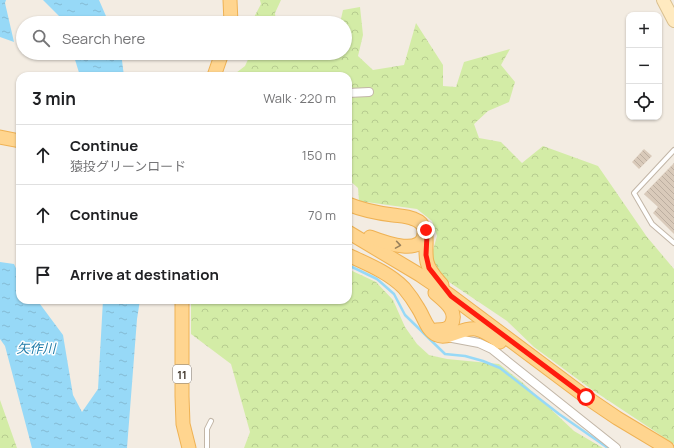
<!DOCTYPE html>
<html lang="en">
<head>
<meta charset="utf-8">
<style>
  body { margin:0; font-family:Manrope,"Noto Sans JP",sans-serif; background:#f6f6f6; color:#202124 }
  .controls { position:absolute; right:12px; top:12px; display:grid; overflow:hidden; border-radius:8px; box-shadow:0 1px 3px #0004 }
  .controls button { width:36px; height:36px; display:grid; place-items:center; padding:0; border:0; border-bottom:1px solid #e0e0e0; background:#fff; color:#202124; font:20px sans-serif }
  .stop { position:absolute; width:12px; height:12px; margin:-9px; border:3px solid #ff1b0d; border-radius:50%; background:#fff }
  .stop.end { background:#ff1b0d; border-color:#fff; box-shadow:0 1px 4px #0008 }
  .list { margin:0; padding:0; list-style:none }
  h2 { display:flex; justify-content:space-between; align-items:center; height:52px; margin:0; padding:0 16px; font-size:17px }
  h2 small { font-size:13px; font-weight:400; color:#757577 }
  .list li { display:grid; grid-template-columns:26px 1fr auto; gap:12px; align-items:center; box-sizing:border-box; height:60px; padding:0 16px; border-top:1px solid #e0e0e0 }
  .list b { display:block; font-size:15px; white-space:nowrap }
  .list p { margin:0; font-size:13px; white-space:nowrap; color:#757577 }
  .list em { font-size:13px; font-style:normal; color:#757577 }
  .icon { flex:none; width:22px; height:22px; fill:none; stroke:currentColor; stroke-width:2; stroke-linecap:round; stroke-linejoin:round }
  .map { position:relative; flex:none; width:674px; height:448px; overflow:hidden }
  .search { position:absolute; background:#fff; box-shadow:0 1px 3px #0004; left:16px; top:16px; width:336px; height:44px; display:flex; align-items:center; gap:10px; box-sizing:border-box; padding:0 14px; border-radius:22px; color:#757577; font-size:15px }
  .panel { position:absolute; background:#fff; box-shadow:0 1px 3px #0004; left:16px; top:72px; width:336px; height:232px; border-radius:12px }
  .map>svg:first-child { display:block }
  .forest { fill:url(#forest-crowns) }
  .water { fill:url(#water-ripples) }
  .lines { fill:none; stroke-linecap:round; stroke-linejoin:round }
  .stream { stroke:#97d9f7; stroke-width:2.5 }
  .building { fill:url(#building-back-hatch) }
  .lane-casing { stroke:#c2b6a7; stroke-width:6 }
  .street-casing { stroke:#c2b6a7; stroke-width:10 }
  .secondary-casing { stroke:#dac08f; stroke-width:14 }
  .primary-casing { stroke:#efb254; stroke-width:15 }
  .lane { stroke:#fff; stroke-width:4 }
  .street { stroke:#fff; stroke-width:8 }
  .secondary { stroke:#ffeac0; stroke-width:12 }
  .primary { stroke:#ffd58f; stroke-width:13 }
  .oneway { stroke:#99815c }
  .route { stroke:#ff1b0d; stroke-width:5 }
  .labels { text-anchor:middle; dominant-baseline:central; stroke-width:3; stroke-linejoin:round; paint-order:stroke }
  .shield { fill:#fff; stroke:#7d7670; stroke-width:1 }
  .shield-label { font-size:11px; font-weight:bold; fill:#453c32 }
  .water-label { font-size:13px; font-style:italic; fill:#207ca9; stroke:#fff }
</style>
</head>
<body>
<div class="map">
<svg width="674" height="448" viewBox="0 0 674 448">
  <defs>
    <pattern id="forest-crowns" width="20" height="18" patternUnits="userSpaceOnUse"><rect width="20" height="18" fill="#d3eca6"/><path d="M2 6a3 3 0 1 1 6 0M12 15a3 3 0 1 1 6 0" fill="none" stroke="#b6cb8f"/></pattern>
    <pattern id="water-ripples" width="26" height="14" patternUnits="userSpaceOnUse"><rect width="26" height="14" fill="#97d9f7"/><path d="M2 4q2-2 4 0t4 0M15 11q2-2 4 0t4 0" fill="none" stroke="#84bbd4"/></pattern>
    <pattern id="building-back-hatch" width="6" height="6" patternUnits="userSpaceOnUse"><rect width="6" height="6" fill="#d9caba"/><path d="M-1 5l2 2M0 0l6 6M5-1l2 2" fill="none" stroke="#bcaea0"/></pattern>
  </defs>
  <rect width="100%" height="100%" fill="#f3ece2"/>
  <g class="forest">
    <path d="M260,0h21l-6,13 1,10h-24v-2l9,-17z"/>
    <path d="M360,7l3,28 -5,21 15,14 31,-5 12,-42 27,42v21l13,1 8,-25 46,-13 -9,16 14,17 -6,20 -21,9 -14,13 5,14 22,4 21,21 21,-17 55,20 49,71 27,32v175l-83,-55 -57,-42 -27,-26 -64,-43 -9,-9 -3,-12 6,-21 -5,-15 -15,-12 -58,-8 -1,-13 -10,-9v-103h-116l13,-10 6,-13h94v-30h-5l3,-13z"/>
    <path d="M348,269l28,13 17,18 12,27 12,17 12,11 18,4 52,5 24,19 51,48 29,17h-359l6,-16 -19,-68 -40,-30v-34h157z"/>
    <path d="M0,399v1l17,48h-17z"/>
  </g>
  <g class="water">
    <path d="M0,0h6l-1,3 9,39 -14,-5z"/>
    <path d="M43,0h56l10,23h-47l-2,-6z"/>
    <path d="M73,53h48l3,23h-44z"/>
    <path d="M0,262l14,2 6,13v23h17l26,35 10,60 9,17 16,-23 5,-89h37l-3,19 -10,129h-95l-27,-102 -5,-7z"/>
  </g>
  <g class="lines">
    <path class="stream" d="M348,265l29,14 17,15 11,21 40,39 20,2 18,5 17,7 59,46 49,34"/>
  </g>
  <g class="building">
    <path d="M644,149l8,7 -13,13 -7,-7z"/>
    <path d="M674,163v71l-21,-21 5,-6 -14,-13z"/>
  </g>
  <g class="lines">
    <g class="lane-casing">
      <g id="lane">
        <path d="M674,150l-40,43 18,31 22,19"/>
        <path d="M207,448v-19l4,-8"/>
      </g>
    </g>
    <g class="street-casing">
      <g id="street">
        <path d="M348,93l21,-1"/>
        <path d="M447,337l32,6 13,6 124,99"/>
      </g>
    </g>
    <g class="secondary-casing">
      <path id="secondary" d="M663,0l11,21"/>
    </g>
    <g class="primary-casing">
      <g id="primary">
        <path d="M230,0l1,23"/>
        <path d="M214,76l8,-23"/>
        <path d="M0,137l20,4"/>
        <path d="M348,204c14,6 29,9 45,11 7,1 14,1 21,4 19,7 9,27 13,43 2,9 9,16 15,23"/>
        <path d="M348,232l72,43 31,21 135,101 31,21 50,30"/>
        <path d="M370,237c13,5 57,22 54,-8"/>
        <path d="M348,255c19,9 40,17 56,33 5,6 10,13 14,20 6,9 9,23 19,27 11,5 25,-8 39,-6 8,1 17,8 24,13"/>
        <path d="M435,293c9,8 24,18 16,32 -4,5 -9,5 -15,5"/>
        <path d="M182,300v96l1,28 6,24"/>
      </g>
    </g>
    <use href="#lane" class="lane"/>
    <use href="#street" class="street"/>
    <use href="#secondary" class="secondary"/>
    <use href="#primary" class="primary"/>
  </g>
  <defs><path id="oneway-chevron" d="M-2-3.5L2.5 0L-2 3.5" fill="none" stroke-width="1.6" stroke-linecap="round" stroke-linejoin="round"/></defs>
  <use class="oneway" href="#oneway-chevron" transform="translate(398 245) rotate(9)"/>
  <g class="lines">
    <path class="route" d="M426,230l1,5 -1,20 3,13 22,28 135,101"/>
  </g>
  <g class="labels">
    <rect class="shield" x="173" y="365" width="18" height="18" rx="3"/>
    <g class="shield-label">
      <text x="182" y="374">11</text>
    </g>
    <g class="water-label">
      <text x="36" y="348">矢作川</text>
    </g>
  </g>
</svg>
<div class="controls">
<button>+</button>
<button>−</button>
<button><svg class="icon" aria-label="locate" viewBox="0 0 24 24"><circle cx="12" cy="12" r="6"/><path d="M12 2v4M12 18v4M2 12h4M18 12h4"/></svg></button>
</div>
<div class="stop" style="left:586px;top:397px"></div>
<div class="stop end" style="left:426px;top:230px"></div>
<div class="search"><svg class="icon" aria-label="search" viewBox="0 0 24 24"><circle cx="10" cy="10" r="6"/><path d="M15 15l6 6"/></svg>Search here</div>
<section class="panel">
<h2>3 min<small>Walk · 220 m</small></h2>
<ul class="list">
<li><svg class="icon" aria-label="ahead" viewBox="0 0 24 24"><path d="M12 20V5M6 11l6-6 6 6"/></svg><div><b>Continue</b><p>猿投グリーンロード</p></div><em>150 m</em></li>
<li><svg class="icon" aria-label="ahead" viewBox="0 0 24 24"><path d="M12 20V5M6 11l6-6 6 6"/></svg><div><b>Continue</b></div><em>70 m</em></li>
<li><svg class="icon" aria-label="arrive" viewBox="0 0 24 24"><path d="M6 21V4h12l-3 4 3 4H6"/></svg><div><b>Arrive at destination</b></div></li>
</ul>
</section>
</div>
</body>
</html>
